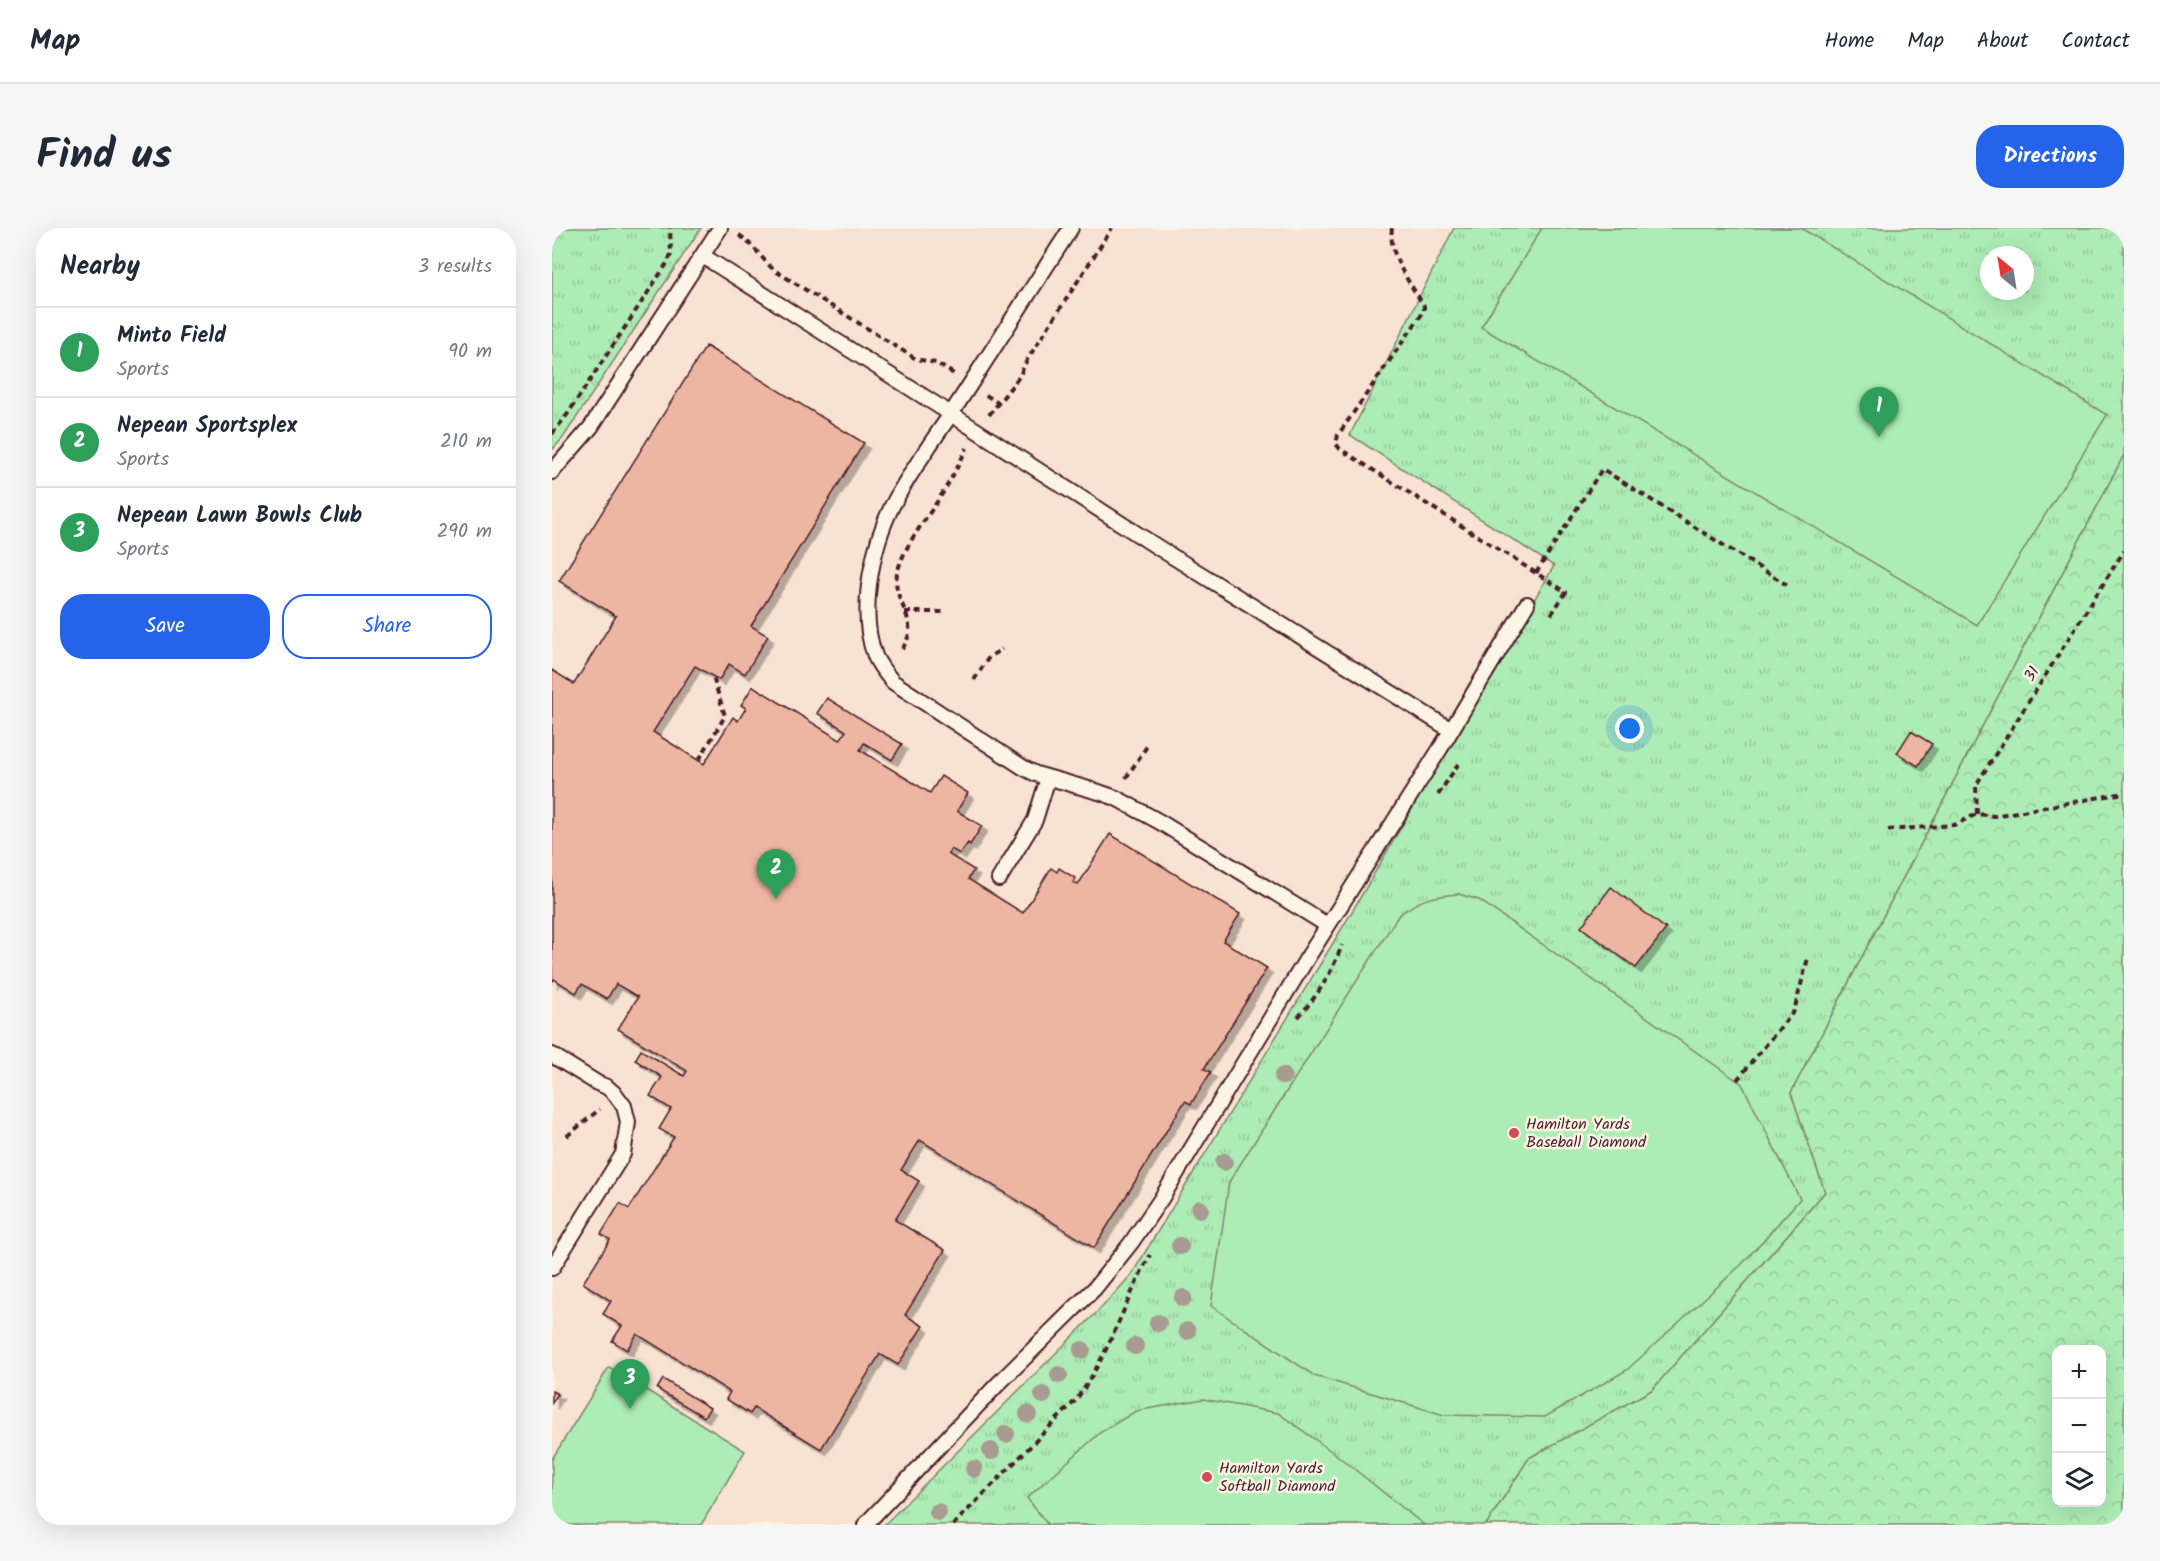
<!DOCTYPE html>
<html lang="en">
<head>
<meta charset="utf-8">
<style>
  body { margin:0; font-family:Kalam,sans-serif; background:#f6f6f7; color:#1f2937 }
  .controls { position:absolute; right:18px; bottom:18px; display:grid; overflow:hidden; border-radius:12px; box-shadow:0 6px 24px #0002 }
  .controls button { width:54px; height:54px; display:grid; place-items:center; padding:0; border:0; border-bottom:2px solid #e0e1e3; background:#fff; color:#1f2937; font:30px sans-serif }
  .compass { position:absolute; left:1428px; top:18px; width:54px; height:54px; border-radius:50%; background:#fff; box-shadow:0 6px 24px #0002; rotate:330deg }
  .you { position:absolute; left:1078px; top:501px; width:21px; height:21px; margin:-15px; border:4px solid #fff; border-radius:50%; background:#1a73e8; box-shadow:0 0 0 9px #1a73e833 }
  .badge { display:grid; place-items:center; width:39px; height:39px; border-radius:50%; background:#2563eb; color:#fff; font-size:20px; font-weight:700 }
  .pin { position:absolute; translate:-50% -50px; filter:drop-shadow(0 2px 3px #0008) }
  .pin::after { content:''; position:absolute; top:32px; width:21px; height:18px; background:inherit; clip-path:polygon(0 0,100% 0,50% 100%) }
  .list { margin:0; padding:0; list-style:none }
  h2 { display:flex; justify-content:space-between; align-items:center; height:78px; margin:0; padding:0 24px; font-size:26px }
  h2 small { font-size:20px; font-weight:400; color:#747a83 }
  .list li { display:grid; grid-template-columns:39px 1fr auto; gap:18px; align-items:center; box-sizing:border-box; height:90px; padding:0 24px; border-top:2px solid #e0e1e3 }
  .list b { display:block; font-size:22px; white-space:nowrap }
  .list p { margin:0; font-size:20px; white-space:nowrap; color:#747a83 }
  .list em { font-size:20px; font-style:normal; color:#747a83 }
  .actions { display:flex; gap:12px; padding:18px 24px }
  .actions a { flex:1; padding:14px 0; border:2px solid #2563eb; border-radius:24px; text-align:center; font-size:21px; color:#2563eb }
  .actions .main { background:#2563eb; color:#fff }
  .icon { flex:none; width:33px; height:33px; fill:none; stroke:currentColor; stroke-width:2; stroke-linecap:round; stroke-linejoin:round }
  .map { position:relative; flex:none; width:1572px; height:1297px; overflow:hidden; border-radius:24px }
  header { display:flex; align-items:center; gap:36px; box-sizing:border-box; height:84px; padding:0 30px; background:#fff; border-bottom:2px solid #e0e1e3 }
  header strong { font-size:28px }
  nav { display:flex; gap:33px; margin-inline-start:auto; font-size:21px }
  .intro { display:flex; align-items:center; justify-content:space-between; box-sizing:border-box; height:144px; padding:0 36px }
  h1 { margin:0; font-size:42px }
  .button { padding:15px 27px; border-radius:24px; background:#2563eb; color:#fff; font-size:21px; font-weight:700 }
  main { display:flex; gap:36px; padding:0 36px }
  aside { flex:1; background:#fff; border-radius:24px; box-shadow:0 6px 24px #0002 }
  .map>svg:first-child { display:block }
  .built { fill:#f8e2d1 }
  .grass { fill:url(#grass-tufts); stroke:#7c8670; stroke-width:1.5; fill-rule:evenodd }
  .forest { fill:url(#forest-crowns); stroke:#7c8670; stroke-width:1.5; fill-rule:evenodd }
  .pitch { fill:#adecb4; stroke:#7c8670; stroke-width:1.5 }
  .building { fill:#edb6a2; stroke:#4a1f2b; stroke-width:1.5; filter:url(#shadow) }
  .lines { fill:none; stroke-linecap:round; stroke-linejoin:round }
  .lane-casing { stroke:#4a1f2b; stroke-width:18 }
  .path { stroke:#4a1f2b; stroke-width:4; stroke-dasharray:6 4.5; stroke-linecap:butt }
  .lane { stroke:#fcf5e5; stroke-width:14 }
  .tree { fill:#a89b91 }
  .poi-dot { fill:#d1495b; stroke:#fcf5e5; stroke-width:2 }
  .labels { text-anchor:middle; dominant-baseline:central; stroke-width:5; stroke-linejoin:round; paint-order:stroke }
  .street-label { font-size:16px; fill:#4a1f2b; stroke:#fcf5e5 }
  .poi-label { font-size:16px; fill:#4a1f2b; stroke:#fcf5e5; text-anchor:start }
</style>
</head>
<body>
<header>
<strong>Map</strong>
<nav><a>Home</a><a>Map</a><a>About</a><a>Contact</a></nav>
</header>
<div class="intro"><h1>Find us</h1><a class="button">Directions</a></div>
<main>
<aside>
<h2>Nearby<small>3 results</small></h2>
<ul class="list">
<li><span class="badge" style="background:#2e9e5b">1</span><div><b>Minto Field</b><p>Sports</p></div><em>90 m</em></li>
<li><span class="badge" style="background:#2e9e5b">2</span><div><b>Nepean Sportsplex</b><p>Sports</p></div><em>210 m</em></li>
<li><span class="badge" style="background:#2e9e5b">3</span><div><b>Nepean Lawn Bowls Club</b><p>Sports</p></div><em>290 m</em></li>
</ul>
<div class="actions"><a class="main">Save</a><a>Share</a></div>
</aside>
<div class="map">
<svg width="1572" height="1297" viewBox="0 0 1572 1297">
  <defs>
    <pattern id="grass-tufts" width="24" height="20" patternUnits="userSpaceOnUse" patternTransform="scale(1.5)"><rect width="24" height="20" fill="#adecb4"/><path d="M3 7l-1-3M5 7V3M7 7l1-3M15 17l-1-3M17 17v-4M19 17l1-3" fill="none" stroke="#96ca9b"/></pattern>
    <pattern id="forest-crowns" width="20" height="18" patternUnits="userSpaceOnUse" patternTransform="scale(1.5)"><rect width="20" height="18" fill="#adecb4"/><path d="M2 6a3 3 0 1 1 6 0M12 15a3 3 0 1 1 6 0" fill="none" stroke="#96ca9b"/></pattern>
    <filter id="shadow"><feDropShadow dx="5.5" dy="5.5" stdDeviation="0" flood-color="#0004"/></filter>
  </defs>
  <rect width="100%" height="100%" fill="#fcf5e5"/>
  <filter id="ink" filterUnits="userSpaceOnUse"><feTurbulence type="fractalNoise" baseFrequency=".0167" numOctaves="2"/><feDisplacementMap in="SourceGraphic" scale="12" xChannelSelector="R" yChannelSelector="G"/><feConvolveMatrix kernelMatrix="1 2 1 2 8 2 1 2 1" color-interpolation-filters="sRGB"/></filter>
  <g filter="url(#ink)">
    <path class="built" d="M149,0h753l-103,207 203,131 -204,349 -218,359 -26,29 -222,222h-332v-1075l11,-12z"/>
    <g class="grass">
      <path d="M0,0h149l-138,210 -11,12z"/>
      <path d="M902,0h670v227l-333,638 34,99 -173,198 -123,68 -43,67h-602l222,-222 26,-29 218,-359 204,-349 -204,-131zM1437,27h36v36h-36z"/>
    </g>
    <path class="forest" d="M1572,227v1070h-638l43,-67 123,-68 173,-198 -34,-99zM1504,1122h46v152h-46z"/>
    <g class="pitch">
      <path d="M990,0h259l306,187 -130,210 -496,-298z"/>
      <path d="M906,666l21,6 263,184 58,115 -58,65 -115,106 -82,47 -101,-2 -129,-39 -104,-70 18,-124 169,-266c21,-17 34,-20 60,-22z"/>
      <path d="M57,1139l136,84 -44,74h-144l-5,-3v-63z"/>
      <path d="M651,1171l75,14 60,43 86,69h-376l-21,-27 74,-66 35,-21z"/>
    </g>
    <g class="building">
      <path d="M154,118l158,97 -113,183 17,10 -23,38 -16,-10 -10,16 -24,-14 -42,66 51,32 29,-47 5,4 8,-13 -5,-3 12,-19 87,54 6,-9 -29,-18 10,-15 75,46 -10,16 -28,-17 -4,7 70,43 11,-17 27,17 -11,18 25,15 -12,19 -2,-2 -8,11 -9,-5 -3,5 26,16 -6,9 55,34 28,-45 6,4 2,-4 16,10 -2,4 5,3 32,-51 130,80 -17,27 44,27 -63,101 7,3 -20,32 -6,-3 -91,147 -174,-108 -19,30 18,11 -24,39 50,30 -40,65 18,11 -25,39 -18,-11 -59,95 -67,-41 -4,6 -24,-15 4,-7 -93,-58 -10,16 -15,-9 10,-15 -19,-12 8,-13 -28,-18 27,-43 -9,-6 19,-31 9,6 45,-72 -15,-8 12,-20 -21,-13 12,-19 -27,-17 6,-10 43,26 3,-5 -69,-42 20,-32 -22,-13 -9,15 -25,-15 -6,9 -22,-14 -2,3v-312l22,14 42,-68 -57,-35z"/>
      <path d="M1359,503l21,13 -14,22 -21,-13z"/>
      <path d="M1059,659l55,42 -30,39 -55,-41z"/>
      <path d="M111,1151l47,29 -6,9 -47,-28z"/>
      <path d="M0,1163l6,3 -6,9z"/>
    </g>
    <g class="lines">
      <g class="lane-casing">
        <g id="lane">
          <path d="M519,0l-120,186 208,134 292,182"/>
          <path d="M151,28l248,158c-18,26 -37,53 -53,81 -24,41 -41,114 -23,161 4,10 11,18 18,26l131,86 12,6 63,18 17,6 44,24 167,103"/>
          <path d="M0,244l39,-45 129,-199"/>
          <path d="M447,651l36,-59 13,-42"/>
          <path d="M0,827l45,28 10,4 8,7 9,12 4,16 -5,32 -71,114"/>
          <path d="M313,1297l131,-139 99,-98 36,-45 30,-44 145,-239 134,-211 87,-145"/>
        </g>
      </g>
      <g class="path">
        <path d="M840,0c-4,29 18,54 32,78v5l-86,124 -2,9 4,5 226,143 -17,26"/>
        <path d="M187,7c15,10 22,23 35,35l142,89 20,4 18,11"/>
        <path d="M434,167l12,8"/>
        <path d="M437,187l30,-38 8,-17 85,-132"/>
        <path d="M0,206l15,-19 101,-153 3,-8 -1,-26"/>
        <path d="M984,345l66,-104 185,116"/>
        <path d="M353,384h39"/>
        <path d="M350,421c21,-29 -11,-46 -5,-75 7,-31 32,-57 48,-85 8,-13 15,-27 22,-41"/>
        <path d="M422,452l15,-23 13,-8"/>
        <path d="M147,532l26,-44 -12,-39"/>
        <path d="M574,550l23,-35"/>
        <path d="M886,567l23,-35"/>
        <path d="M1425,586l-1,-29 148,-234"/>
        <path d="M1336,602l66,-5 23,-11 17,2 130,-23"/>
        <path d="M746,789c20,-21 34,-45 44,-72"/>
        <path d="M1185,852l57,-69 14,-53"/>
        <path d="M15,908l33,-27"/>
        <path d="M401,1297l122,-124c33,-43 49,-98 75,-146"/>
      </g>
      <use href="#lane" class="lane"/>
    </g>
    <g class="tree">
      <circle cx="731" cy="848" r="9"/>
      <circle cx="672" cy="934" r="9"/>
      <circle cx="648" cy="981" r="9"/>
      <circle cx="628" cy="1018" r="9"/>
      <circle cx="631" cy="1070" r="9"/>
      <circle cx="606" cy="1095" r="9"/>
      <circle cx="635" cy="1103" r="9"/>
      <circle cx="583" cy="1118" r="9"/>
      <circle cx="530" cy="1122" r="9"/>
      <circle cx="507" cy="1147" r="9"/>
      <circle cx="491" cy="1167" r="9"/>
      <circle cx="476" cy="1186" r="9"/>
      <circle cx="454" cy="1206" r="9"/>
      <circle cx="439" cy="1223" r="9"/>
      <circle cx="422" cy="1241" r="9"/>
      <circle cx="386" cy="1284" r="9"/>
    </g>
  </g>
  <g class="poi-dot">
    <circle cx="962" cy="905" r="6"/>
    <circle cx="655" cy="1249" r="6"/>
  </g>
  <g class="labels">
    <g class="street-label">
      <text transform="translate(1480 446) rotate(-58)">31</text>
    </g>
    <g class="poi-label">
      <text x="974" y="896">Hamilton Yards<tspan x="974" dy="18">Baseball Diamond</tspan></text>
      <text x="667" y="1240">Hamilton Yards<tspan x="667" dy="18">Softball Diamond</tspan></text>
    </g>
  </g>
</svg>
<div class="controls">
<button>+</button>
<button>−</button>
<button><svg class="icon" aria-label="layers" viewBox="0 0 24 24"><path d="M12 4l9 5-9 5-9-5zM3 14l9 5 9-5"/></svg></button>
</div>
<svg class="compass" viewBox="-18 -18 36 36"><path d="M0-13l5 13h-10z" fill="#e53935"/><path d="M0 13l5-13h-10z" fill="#747a83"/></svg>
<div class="you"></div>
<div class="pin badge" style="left:1327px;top:209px;background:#2e9e5b">1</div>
<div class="pin badge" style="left:224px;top:671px;background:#2e9e5b">2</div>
<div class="pin badge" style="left:78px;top:1181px;background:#2e9e5b">3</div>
</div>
</main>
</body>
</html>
